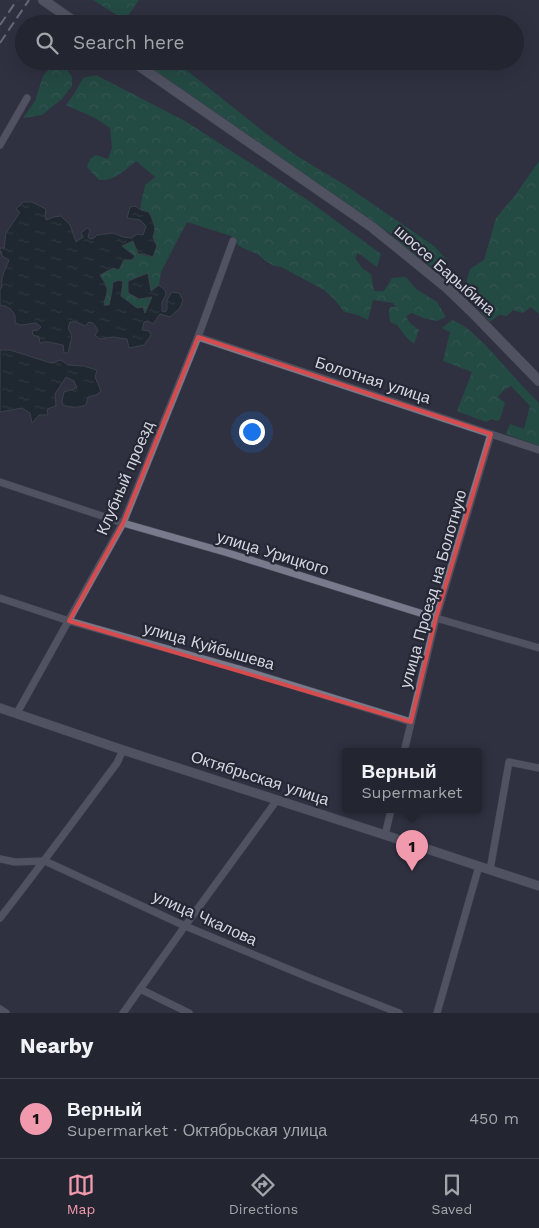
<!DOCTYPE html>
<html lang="en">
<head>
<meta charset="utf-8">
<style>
  body { margin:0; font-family:"Work Sans",sans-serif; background:#2b2d38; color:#f1f3f6 }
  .you { position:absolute; left:251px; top:431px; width:18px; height:18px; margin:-12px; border:4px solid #fff; border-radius:50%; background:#1a73e8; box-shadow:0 0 0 8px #1a73e833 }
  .badge { display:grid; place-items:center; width:32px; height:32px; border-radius:50%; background:#f29aad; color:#111; font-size:16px; font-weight:700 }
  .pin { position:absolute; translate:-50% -41px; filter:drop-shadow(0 1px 2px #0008) }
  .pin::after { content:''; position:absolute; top:26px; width:18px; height:15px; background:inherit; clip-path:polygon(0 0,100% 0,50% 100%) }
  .popup { position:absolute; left:342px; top:748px; width:140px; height:65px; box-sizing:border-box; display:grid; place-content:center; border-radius:5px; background:#232530; filter:drop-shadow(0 1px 4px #0005); font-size:16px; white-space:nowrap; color:#a3a5ab }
  .popup b { font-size:19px; color:#f1f3f6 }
  .popup::after { content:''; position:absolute; left:50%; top:100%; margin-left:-10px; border:10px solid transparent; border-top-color:#232530 }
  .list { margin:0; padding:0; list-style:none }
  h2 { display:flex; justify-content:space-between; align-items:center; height:65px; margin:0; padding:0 20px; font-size:21px }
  h2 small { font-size:16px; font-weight:400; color:#a3a5ab }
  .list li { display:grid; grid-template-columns:32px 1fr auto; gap:15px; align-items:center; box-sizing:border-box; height:80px; padding:0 20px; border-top:1px solid #40424c }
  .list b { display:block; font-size:19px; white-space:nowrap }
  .list p { margin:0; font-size:16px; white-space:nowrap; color:#a3a5ab }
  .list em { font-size:16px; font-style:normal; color:#a3a5ab }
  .icon { flex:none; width:28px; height:28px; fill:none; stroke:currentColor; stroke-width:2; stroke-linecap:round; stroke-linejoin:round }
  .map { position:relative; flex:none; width:539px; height:1013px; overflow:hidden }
  .search { position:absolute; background:#232530; box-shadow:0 5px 20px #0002; left:15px; right:15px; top:15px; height:55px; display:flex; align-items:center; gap:12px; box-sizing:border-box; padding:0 18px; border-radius:28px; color:#a3a5ab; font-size:19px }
  .sheet { height:145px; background:#232530 }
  nav { display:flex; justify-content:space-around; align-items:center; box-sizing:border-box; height:70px; border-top:1px solid #40424c; background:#232530; font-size:14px; color:#a3a5ab }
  nav a { display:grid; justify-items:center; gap:2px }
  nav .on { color:#f29aad }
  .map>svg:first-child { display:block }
  .forest { fill:url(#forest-crowns) }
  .water { fill:url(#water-ripples); stroke:#495458 }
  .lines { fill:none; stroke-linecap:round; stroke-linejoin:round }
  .minor-casing { stroke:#4c4e5a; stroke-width:8 }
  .tertiary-casing { stroke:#4c4e5a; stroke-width:10 }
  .secondary-casing { stroke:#4c4e5a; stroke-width:11 }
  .minor { stroke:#797b8d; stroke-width:7 }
  .tertiary { stroke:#797b8d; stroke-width:9 }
  .secondary { stroke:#797b8d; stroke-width:10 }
  .rail { stroke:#abadb8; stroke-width:2; stroke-dasharray:10 5; stroke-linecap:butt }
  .marked { fill:none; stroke:#d64b4d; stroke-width:4; stroke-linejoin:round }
  .labels { text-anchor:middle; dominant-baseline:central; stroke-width:4.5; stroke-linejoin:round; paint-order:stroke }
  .street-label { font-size:16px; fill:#d4d6e0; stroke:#252735 }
</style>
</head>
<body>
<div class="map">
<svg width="539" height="1013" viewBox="0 0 539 1013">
  <defs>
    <pattern id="forest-crowns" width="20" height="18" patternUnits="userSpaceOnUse" patternTransform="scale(1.25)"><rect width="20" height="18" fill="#18684a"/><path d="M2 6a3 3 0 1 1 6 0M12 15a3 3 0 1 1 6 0" fill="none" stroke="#397d64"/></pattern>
    <pattern id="water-ripples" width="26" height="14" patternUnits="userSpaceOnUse" patternTransform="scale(1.25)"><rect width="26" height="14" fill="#0d1c1d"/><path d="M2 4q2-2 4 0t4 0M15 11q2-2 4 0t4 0" fill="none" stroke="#2f3c3e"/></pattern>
  </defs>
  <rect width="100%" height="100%" fill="#2f3140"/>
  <g class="forest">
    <path d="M93,0h46l-14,20z"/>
    <path d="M56,61h5l11,16v9l-10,13 -20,16 -19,3 12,-17 8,-25z"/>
    <path d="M144,61h31l89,71 33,24 48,29 89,61 11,12 2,12 -7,3 -42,-31 -2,-5 -75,-48 -175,-125z"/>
    <path d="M96,75l89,46 124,80 72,53 -4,13 -19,-14 -3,5 7,10 9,6 3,17h10l8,-13 14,-1 10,12 21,13 9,15 -9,4 -14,-3 -11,-5 -6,3 3,6 10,8 -5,14 -8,-7 -9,-12 -7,-3 -1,-11 1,-4h6l-3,-4 -20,-3 -5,20 -10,-5 -14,-3 -9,-12 -11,-10 -43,-23 -7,-1 -10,-6 -5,-5 -20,-9 -8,-10 -44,-14 -26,50 -2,13 -8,6 -3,-17 -20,7 25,16 -8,17 -24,-18 2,-14h-10l-2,14 -2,9 -5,1v-7l3,-8 -7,-16 14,-7 7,-22 12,-5 5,13 15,3v-20l-12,-27c-1,-8 3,-17 4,-25l10,-8 -19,-16c-12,10 -21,20 -37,19l-12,-13 3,-8 6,-4 12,4 4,-11 -2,-20 -15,-10 -29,-13 8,-11 9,-16z"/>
    <path d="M539,161v153l-8,-7 -8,6 -10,-3 -6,6 -8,-1 -9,7 -27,-29 7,-24 14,-9 12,-42 20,-24z"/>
    <path d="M452,320c11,4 16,9 25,17 22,21 40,45 62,66v43l-33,-12 4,-10 14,5 6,-23 -19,-20 -7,4 -6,7 7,6 -5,16 -2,2 -6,-2 -6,3 -29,-11 15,-39 -29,-11 7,-29 -8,-4z"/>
  </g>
  <g class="water">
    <path d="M23,202h9l14,7 -1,7 1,4 8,-3 7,-1 9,9 6,17 7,-5 -2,-4 6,-5 3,2 -2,7 2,2 4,-1 3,-3 16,-2 10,4 9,1 5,-4 6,1 3,-9 -6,-6 -13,-2 3,-11 5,-1 6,4 8,2c4,9 8,16 4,25l4,9 -4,11 -9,-3h-6l-5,-13 -11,5 13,10 -3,4h-8l-5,10 -6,-2 -13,7c3,5 8,11 7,17 0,4 -3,8 -3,13h5l2,-9 2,-14 7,-2 3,2 -2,14 16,12 6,-1 2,6 7,-16 -13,2 -11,-6v-12l20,-8 3,18 8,-6 6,5 1,5 -4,7v9l3,1 2,-2v-10l5,-8 7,1 4,7 -3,8 -10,9 -10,-3 -7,10 -5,-3 -4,1 -2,8 7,1 2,4 -7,10 -15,3 -2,-9 -14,-2 -13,2 -5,-4 3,-5 -5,-7 -4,-1 -4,4 -8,-4h-7l-2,6 4,8 -4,17h-4l-1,-8c-8,-1 -15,-5 -23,-2l-1,-6 -6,-2 -1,-4 6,-1 3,-3 -5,-4 -15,2 -6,-2c2,-10 -5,-17 -15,-18v-16l2,-2c-2,-9 4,-19 7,-27l-7,-4 -1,-5 -1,2v-5h4l2,-15 14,-21 -4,-3z"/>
    <path d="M0,350h10l41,13 10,-3 7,5 16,1 13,4 -2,7 6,14 -5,4 -8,2 -2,8c-9,3 -14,3 -23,0l-1,-4 2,-9 13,-4 -3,-7 -8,-4 -11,17 1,12 -9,3 1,6h-9l-7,8 -2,-10 -8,-5 -22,4z"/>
  </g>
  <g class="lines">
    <g class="minor-casing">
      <g id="minor">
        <path d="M0,145l27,-47"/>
        <path d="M198,337l341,113"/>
        <path d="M0,482l123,41 105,30 208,65 103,30"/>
        <path d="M0,598l69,23 170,48 172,53"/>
        <path d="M17,713l106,-190 75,-186 35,-96"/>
        <path d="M404,752l32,-134 55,-184"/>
        <path d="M385,835l6,-25"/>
        <path d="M0,859l15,3 30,-1 140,65 125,52 89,35"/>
        <path d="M490,870l19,-108 30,6"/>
        <path d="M0,918c40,-51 78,-103 117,-155l6,-13"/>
        <path d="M140,989l49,24"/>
        <path d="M0,1009l6,4"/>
        <path d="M123,1013l62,-87 92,-126"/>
        <path d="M437,1013l42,-147"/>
      </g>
    </g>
    <g class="tertiary-casing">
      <path id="tertiary" d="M0,708l123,42 262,85 154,51"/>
    </g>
    <g class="secondary-casing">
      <g id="secondary">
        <path d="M43,0l35,24"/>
        <path d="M132,61l240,166 74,60 28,27 65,67"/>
      </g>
    </g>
    <use href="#minor" class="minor"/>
    <use href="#tertiary" class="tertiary"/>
    <use href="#secondary" class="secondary"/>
    <g class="rail">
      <path d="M0,25l17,-25"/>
      <path d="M0,43l29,-43"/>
    </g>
  </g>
  <path d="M0 0H539V1013H0ZM198,337l293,97 -55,184 -25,104 -342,-101 54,-98z" fill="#2f3140" fill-opacity=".55" fill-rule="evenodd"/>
  <path class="marked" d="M198,337l293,97 -55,184 -25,104 -342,-101 54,-98z"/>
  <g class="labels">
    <g class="street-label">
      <text transform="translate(445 270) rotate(41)">шоссе Барыбина</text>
      <text transform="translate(373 380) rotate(18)">Болотная улица</text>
      <text transform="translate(125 478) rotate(-67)">Клубный проезд</text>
      <text transform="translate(273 553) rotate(17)">улица Урицкого</text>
      <text transform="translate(433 589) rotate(-74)">улица Проезд на Болотную</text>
      <text transform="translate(209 646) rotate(16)">улица Куйбышева</text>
      <text transform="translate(260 778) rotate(18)">Октябрьская улица</text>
      <text transform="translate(205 918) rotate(24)">улица Чкалова</text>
    </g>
  </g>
</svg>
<div class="you"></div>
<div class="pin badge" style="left:412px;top:871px">1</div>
<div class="popup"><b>Верный</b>Supermarket</div>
<div class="search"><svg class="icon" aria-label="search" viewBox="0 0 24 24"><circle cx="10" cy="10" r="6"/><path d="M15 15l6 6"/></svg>Search here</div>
</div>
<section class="sheet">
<h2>Nearby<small></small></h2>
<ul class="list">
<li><span class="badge">1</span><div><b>Верный</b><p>Supermarket · Октябрьская улица</p></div><em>450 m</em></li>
</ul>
</section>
<nav>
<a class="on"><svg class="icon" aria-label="map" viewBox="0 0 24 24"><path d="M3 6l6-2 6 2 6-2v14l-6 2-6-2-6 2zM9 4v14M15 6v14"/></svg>Map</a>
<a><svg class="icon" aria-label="directions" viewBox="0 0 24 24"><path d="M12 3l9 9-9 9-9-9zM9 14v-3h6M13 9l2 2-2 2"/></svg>Directions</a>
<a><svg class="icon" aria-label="saved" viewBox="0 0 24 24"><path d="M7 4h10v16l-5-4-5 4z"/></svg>Saved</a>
</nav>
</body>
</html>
